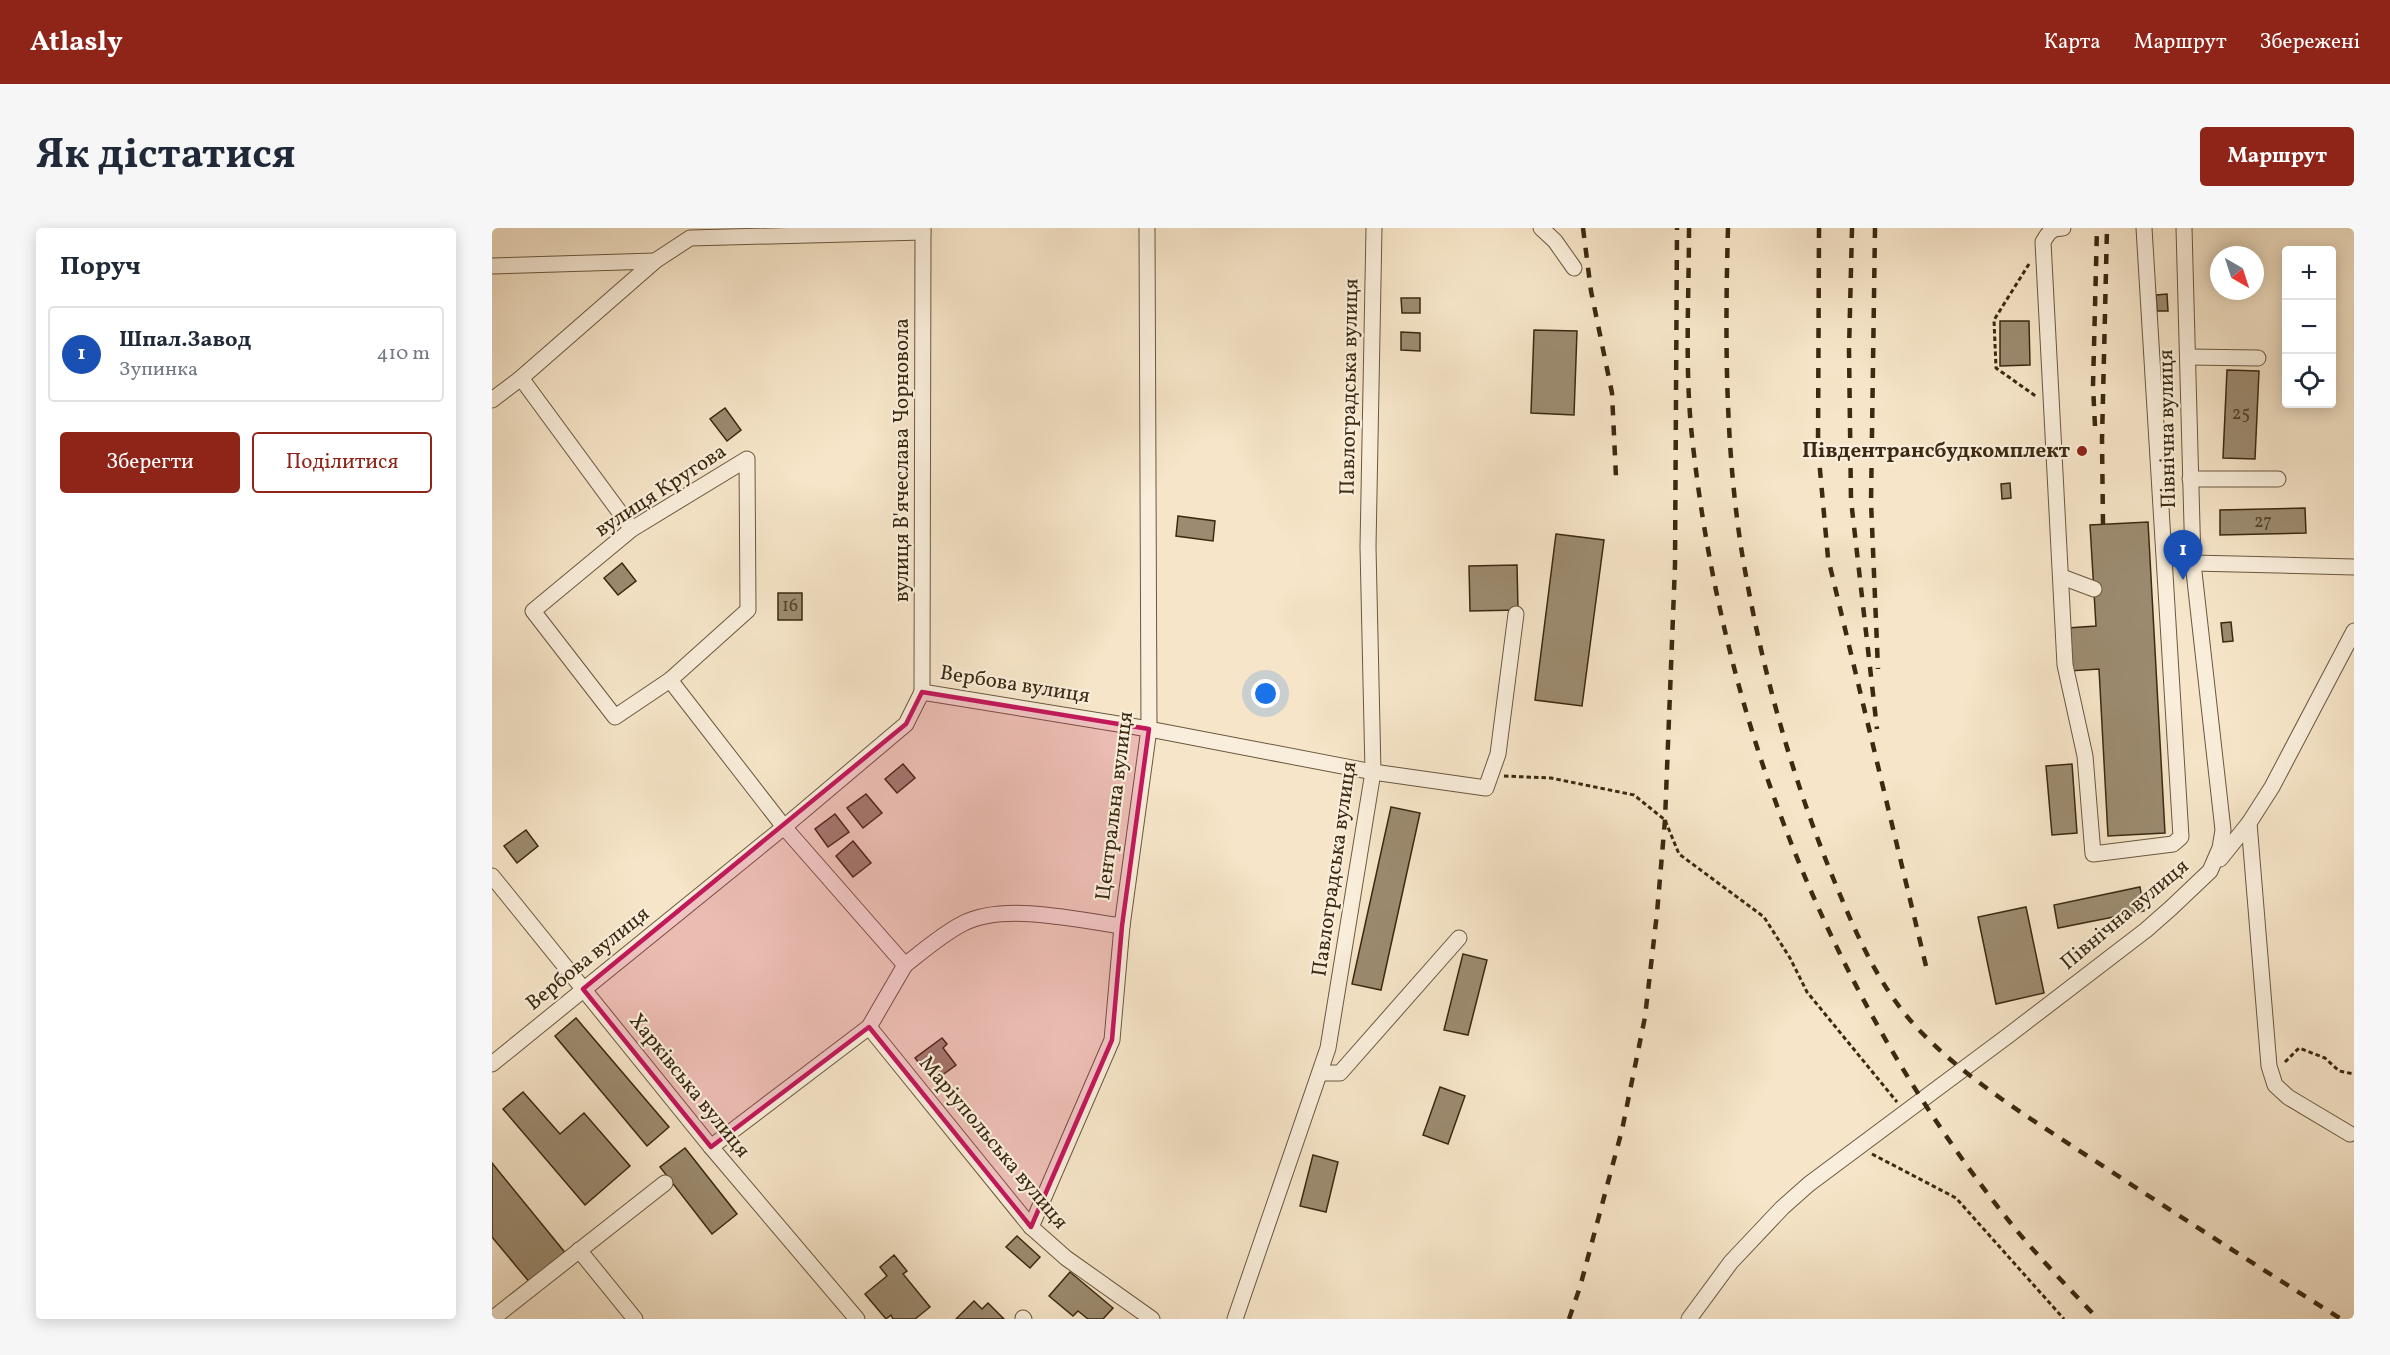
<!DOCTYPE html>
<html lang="uk">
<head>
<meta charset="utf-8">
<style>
  body { margin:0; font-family:Vollkorn,serif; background:#f6f6f7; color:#1f2937 }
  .controls { position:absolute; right:18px; top:18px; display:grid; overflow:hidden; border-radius:6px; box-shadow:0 3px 15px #0003 }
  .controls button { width:54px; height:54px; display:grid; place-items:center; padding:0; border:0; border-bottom:2px solid #e0e1e3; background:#fff; color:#1f2937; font:30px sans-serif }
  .compass { position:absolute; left:1718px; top:18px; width:54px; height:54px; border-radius:50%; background:#fff; box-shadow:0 3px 15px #0003; rotate:141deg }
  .you { position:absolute; left:774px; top:466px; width:21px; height:21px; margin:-15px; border:4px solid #fff; border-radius:50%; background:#1a73e8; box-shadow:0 0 0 9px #1a73e833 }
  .badge { display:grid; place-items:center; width:39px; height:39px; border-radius:50%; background:#8f2418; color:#fff; font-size:20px; font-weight:700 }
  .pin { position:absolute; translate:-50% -50px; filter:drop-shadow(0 2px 3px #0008) }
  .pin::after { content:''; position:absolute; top:32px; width:21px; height:18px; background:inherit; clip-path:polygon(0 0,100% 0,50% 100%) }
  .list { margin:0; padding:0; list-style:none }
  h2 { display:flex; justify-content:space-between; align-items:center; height:78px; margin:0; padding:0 24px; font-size:26px }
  h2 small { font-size:20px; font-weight:400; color:#747a83 }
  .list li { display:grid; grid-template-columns:39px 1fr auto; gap:18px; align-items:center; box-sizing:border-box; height:96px; margin:0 12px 12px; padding:0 12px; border:2px solid #e0e1e3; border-radius:6px }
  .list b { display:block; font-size:22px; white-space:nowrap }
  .list p { margin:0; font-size:20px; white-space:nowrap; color:#747a83 }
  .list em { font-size:20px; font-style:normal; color:#747a83 }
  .actions { display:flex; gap:12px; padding:18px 24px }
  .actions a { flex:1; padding:14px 0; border:2px solid #8f2418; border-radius:6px; text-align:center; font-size:21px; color:#8f2418 }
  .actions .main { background:#8f2418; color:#fff }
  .icon { flex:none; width:33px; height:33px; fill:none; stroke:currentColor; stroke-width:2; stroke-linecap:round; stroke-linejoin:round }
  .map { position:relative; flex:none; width:1862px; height:1091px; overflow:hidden; border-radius:6px }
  header { display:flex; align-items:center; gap:36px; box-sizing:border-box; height:84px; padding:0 30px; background:#8f2418; color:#fff }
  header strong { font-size:28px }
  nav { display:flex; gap:33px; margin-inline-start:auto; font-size:21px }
  .intro { display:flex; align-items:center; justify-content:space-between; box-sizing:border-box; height:144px; padding:0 36px }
  h1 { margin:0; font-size:42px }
  .button { padding:15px 27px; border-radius:6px; background:#8f2418; color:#fff; font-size:21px; font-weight:700 }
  main { display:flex; gap:36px; padding:0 36px }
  aside { flex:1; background:#fff; border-radius:6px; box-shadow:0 3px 15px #0003 }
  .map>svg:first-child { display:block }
  .building { fill:#9c8b70; stroke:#3b2911; stroke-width:1.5 }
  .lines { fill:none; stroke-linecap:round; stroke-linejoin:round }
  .minor-casing { stroke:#6a583f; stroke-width:17 }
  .path { stroke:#3b2911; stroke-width:3; stroke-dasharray:4.5 3; stroke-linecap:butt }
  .minor { stroke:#f9eedb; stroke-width:15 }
  .rail { stroke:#3b2911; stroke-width:4.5; stroke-dasharray:10 10; stroke-linecap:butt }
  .marked { fill:#c2185b; fill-opacity:0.2; stroke:#c2185b; stroke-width:4.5; stroke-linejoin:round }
  .poi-dot { fill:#8f2418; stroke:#f9eedb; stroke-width:2 }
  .labels { text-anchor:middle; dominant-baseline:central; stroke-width:4.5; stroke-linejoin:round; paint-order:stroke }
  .number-label { font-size:18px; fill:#534229 }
  .street-label { font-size:21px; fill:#3b2911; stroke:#f9eedb }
  .poi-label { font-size:21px; font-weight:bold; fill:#3b2911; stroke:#f9eedb; text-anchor:end }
</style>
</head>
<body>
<header>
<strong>Atlasly</strong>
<nav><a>Карта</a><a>Маршрут</a><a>Збережені</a></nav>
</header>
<div class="intro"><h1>Як дістатися</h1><a class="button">Маршрут</a></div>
<main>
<aside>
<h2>Поруч<small></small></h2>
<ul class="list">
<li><span class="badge" style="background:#1a4fb4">1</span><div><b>Шпал.Завод</b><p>Зупинка</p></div><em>410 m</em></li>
</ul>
<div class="actions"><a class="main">Зберегти</a><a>Поділитися</a></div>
</aside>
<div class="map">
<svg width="1862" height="1091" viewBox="0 0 1862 1091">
  <rect width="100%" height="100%" fill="#f6e5c8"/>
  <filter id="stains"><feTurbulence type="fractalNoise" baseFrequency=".00333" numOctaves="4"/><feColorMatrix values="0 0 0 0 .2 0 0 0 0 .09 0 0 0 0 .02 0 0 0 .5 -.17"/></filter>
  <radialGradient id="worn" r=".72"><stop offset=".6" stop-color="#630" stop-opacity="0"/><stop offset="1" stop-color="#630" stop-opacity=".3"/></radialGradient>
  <g class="building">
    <path d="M1675,66l1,17h-11l-1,-16z"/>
    <path d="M909,70h19v15h-18z"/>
    <path d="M1508,93h29l1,44 -30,1z"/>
    <path d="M1042,102l43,1 -3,84 -43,-2z"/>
    <path d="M909,104l19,1v18l-19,-1z"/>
    <path d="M1735,142l32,1 -4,88 -32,-1z"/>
    <path d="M233,180l16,22 -14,11 -17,-22z"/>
    <path d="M1518,255l1,15 -9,1 -1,-15z"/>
    <path d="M1813,280l1,25 -86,2v-25z"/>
    <path d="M686,288l37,5 -2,20 -37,-5z"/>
    <path d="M1656,294l17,311 -57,3 -9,-167 -30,2 -2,-43 29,-2 -6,-101z"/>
    <path d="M1064,306l48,6 -22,166 -47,-6z"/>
    <path d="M130,335l14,18 -18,14 -14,-17z"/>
    <path d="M1025,337l1,45 -48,1 -1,-45z"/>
    <rect x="286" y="365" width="24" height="27"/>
    <path d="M1739,394l2,19 -10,1 -2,-19z"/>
    <path d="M411,536l12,14 -18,15 -12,-14z"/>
    <path d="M1580,536l5,69 -25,2 -6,-69z"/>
    <path d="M374,566l16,19 -19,15 -16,-20z"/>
    <path d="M899,579l29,6 -39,177 -29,-6z"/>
    <path d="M343,586l14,18 -21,15 -13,-18z"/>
    <path d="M34,602l12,16 -21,17 -13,-17z"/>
    <path d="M361,613l18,22 -18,14 -17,-21z"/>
    <path d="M1648,659l4,24 -86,17 -4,-23z"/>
    <path d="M1534,679l18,86 -48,11 -18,-87z"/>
    <path d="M971,726l24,6 -19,75 -24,-5z"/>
    <path d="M84,790l93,109 -22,19 -92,-110z"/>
    <path d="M450,810l5,6 -4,4 13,17 -19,14 -11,-15 -4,3 -7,-9z"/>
    <path d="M948,859l25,9 -17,48 -25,-9z"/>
    <path d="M31,864l37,42 24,-21 46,53 -45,39 -82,-96z"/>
    <path d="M193,920l52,66 -25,20 -52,-67z"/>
    <path d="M821,927l25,7 -12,50 -26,-6z"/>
    <path d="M0,935l75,92 -36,29 -39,-47z"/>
    <path d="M525,1008l23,21 -10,11 -24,-21z"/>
    <path d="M402,1027l13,16 -4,3 27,33 -15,12h-22l-2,-4 -5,4 -21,-25 22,-18 -7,-9z"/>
    <path d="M578,1044l43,36 -10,11h-15l-10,-8 -5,5 -24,-20z"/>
    <path d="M482,1073l8,8 6,-6 16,16h-48z"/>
  </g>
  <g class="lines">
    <g class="minor-casing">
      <g id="minor">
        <path d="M1049,0l14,13 19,27"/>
        <path d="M1571,0c-12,0 -15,5 -20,14l22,423 20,91 8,98 80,-10 8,-7 -37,-609"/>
        <path d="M0,38l163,-5"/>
        <path d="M1696,129l70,1"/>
        <path d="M29,150l111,151"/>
        <path d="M0,172l29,-22 134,-117 35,-23 233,-6"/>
        <path d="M255,231l1,151 -78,70 -55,37 -82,-106 99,-82z"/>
        <path d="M1698,251h88"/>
        <path d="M1701,335l161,4"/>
        <path d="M1570,349l32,12"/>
        <path d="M178,452l114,147 121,138c18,-14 36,-30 57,-41 42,-22 113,-4 160,2"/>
        <path d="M430,464l1,-464"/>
        <path d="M1757,595l20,243 6,19 13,12 62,37"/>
        <path d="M1728,631l29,-36 23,-36 82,-156"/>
        <path d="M0,648l219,271 146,172"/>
        <path d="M377,799l162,200 35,31 86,61"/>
        <path d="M0,836l292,-237 122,-103 16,-32 227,37 224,43 113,16 12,-34 18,-140"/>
        <path d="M828,845h20l119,-135"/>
        <path d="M219,919l158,-120 36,-62"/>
        <path d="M539,999l81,-187 10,-114 27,-197 -2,-501"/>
        <path d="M87,1022l56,69"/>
        <path d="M531,1090l1,1"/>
        <path d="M0,1091l173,-136"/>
        <path d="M743,1091l93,-271 45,-276 -5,-225 6,-319"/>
        <path d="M1197,1091l42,-57 51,-54 27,-24 200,-149 137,-105 25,-22 39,-37 10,-23 3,-18 -30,-267 -9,-335"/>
      </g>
    </g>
    <g class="path">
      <path d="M1537,36l-35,56 2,48 41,29"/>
      <path d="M1012,548l47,2 83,17 31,25 14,34 85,63 26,41 17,34 90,110"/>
      <path d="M1793,834l14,-14 26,10 14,13 15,3"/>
      <path d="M1380,926l84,44 108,121"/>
    </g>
    <use href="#minor" class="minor"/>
    <g class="rail">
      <path d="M1091,0l8,63 21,102 4,84"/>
      <path d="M1197,0c0,65 -4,135 2,199 29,289 136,566 318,794 27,34 59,66 89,98"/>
      <path d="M1236,0c-3,106 -3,214 13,319 18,111 48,222 90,326 23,56 47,115 90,159 49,50 110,87 168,125 84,55 168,109 252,162"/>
      <path d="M1327,0l-1,220 10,110 98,408"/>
      <path d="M1360,0l-3,122 2,150 26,229"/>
      <path d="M1383,0l-4,274 7,167"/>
      <path d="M1603,198l-2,-40 4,-158"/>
      <path d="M1611,296l-1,-84 5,-212"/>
      <path d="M1077,1091l11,-32 42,-157 23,-113 12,-104 8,-93 10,-255 2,-337"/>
    </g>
  </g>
  <path class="marked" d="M430,464l227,37 -27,197 -10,114 -81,187 -162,-200 -158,120 -128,-158 323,-265z"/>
  <circle class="poi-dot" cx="1590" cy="223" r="6"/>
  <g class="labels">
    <g class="number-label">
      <text x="1749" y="186">25</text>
      <text x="1771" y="294">27</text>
      <text x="298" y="378">16</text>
    </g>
    <g class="street-label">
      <text transform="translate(858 159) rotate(-89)">Павлоградська вулиця</text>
      <text transform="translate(1676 201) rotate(-91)">Північна вулиця</text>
      <text transform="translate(410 232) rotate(-90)">вулиця В'ячеслава Чорновола</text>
      <text transform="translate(169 263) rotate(-33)">вулиця Кругова</text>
      <text transform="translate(523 457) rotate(9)">Вербова вулиця</text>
      <text transform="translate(623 578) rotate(-83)">Центральна вулиця</text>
      <text transform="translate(843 641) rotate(-82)">Павлоградська вулиця</text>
      <text transform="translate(1633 687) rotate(-40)">Північна вулиця</text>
      <text transform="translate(96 731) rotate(-39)">Вербова вулиця</text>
      <text transform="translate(197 858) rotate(51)">Харківська вулиця</text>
      <text transform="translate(501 915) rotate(50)">Маріупольська вулиця</text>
    </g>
    <g class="poi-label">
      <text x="1578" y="223">Південтрансбудкомплект</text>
    </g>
  </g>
  <rect width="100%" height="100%" filter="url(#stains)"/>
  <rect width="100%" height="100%" fill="url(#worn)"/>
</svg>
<div class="controls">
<button>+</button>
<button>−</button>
<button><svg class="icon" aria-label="locate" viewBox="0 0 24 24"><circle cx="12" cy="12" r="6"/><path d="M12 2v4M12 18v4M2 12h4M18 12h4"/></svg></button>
</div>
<svg class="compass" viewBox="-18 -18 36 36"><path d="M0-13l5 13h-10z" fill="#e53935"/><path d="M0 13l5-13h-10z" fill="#747a83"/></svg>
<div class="you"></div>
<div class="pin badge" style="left:1691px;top:352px;background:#1a4fb4">1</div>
</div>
</main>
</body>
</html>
